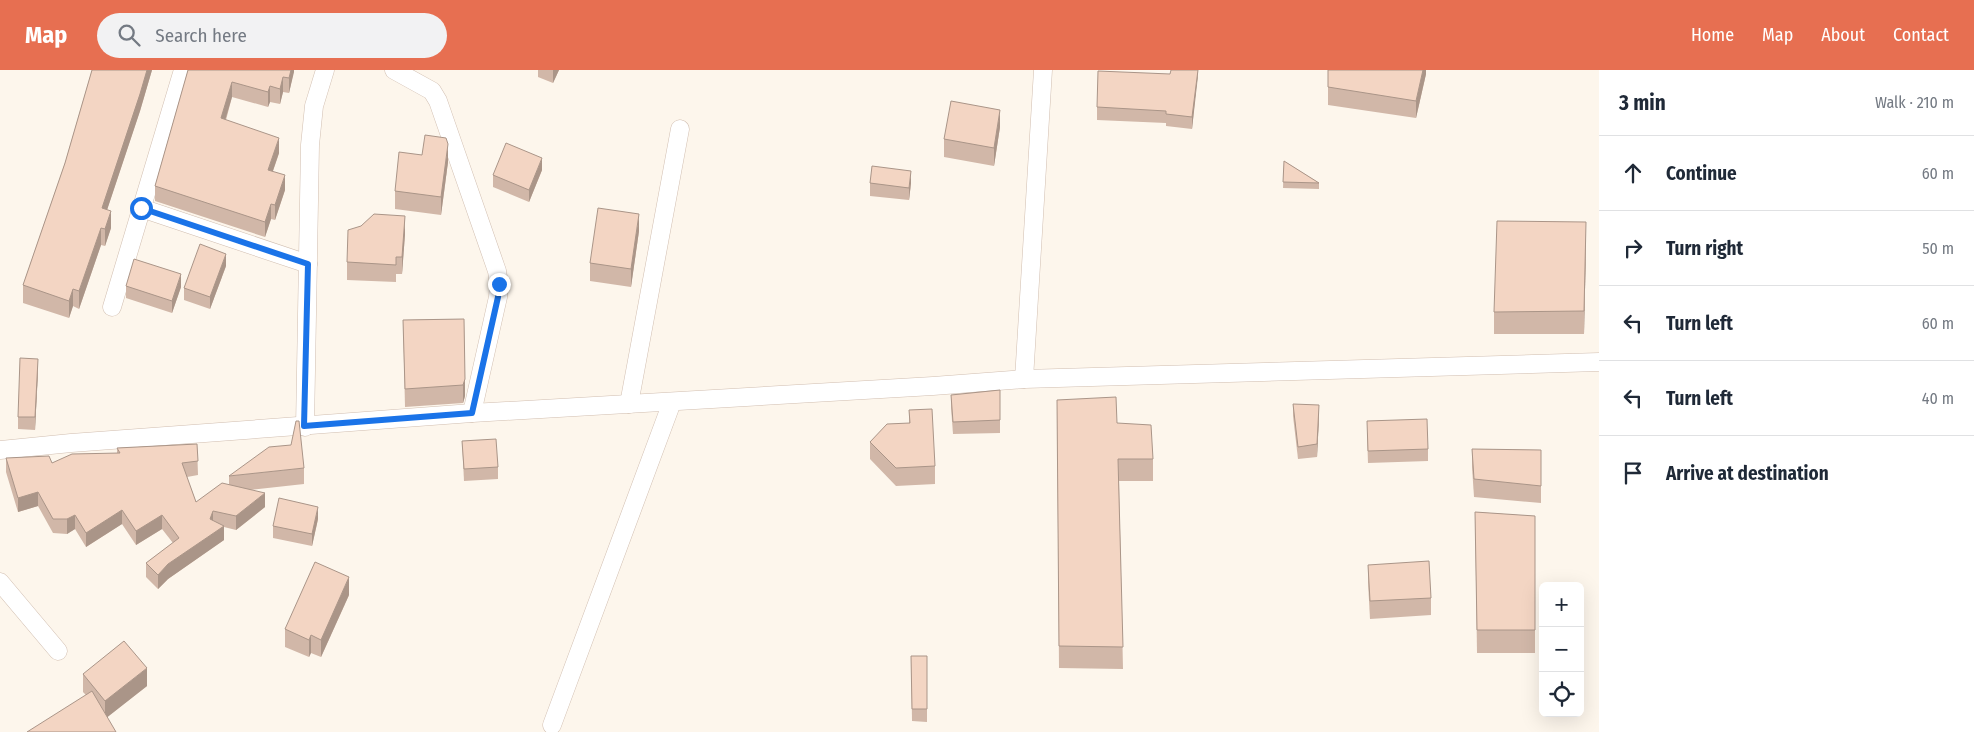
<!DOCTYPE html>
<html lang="en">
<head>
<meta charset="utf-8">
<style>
  body { margin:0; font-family:"Fira Sans Condensed",sans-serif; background:#f2f2f3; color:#1f2937 }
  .controls { position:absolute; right:15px; bottom:15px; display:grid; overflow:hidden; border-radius:8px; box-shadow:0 5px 20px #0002 }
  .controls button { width:45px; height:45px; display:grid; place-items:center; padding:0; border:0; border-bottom:1px solid #e0e1e3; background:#fff; color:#1f2937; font:25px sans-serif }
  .stop { position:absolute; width:15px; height:15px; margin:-11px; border:4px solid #1a73e8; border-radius:50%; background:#fff }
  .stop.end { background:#1a73e8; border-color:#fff; box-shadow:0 1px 5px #0008 }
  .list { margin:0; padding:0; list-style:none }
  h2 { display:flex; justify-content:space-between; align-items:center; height:65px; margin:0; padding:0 20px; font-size:21px }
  h2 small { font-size:16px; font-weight:400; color:#747a83 }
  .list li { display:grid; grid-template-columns:32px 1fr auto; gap:15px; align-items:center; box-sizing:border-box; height:75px; padding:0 20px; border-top:1px solid #e0e1e3 }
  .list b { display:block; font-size:19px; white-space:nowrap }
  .list em { font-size:16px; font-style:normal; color:#747a83 }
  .icon { flex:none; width:28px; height:28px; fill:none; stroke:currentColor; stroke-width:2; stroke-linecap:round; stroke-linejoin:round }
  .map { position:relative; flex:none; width:1599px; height:662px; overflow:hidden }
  header { display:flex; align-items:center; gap:30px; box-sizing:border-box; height:70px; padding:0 25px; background:#e76f51; color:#fff }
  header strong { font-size:24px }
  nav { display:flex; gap:28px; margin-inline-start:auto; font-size:18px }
  .search { width:350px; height:45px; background:#f2f2f3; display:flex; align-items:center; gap:12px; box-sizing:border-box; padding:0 18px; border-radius:28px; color:#747a83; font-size:19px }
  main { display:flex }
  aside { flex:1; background:#fff }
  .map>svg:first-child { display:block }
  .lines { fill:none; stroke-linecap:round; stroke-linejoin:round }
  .minor-casing { stroke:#d1beb0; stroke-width:19 }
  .minor { stroke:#fff; stroke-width:18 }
  .wall { fill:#d1b7a8 }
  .shaded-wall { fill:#aa9588 }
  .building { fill:#f3d5c3; stroke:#aa9588 }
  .route { stroke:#1a73e8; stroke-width:6 }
</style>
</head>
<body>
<header>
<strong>Map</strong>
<div class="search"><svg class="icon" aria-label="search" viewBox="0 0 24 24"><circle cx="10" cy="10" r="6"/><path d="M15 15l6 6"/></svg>Search here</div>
<nav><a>Home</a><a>Map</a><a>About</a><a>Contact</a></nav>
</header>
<main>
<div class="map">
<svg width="1599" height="662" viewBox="0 0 1599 662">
  <rect width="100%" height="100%" fill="#fdf6ec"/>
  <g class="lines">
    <g class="minor-casing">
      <g id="minor">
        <path d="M394,0l38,21 6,10 59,170 2,13 -1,13 -26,116"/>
        <path d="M141,138l167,56"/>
        <path d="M112,237l71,-237"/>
        <path d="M1024,309l19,-309"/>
        <path d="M629,334l51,-275"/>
        <path d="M305,357l5,-282 4,-39 11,-36"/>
        <path d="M0,380l71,-7 401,-30 461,-27 91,-7 575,-17"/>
        <path d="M0,512l58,69"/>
        <path d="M552,655l120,-323"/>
      </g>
    </g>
    <use href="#minor" class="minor"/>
  </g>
  <g class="wall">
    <path d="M92,0h60l-12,41 -33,99 4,18 -6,18 -4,-1 -22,64 -6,-3 -4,12 -46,-15v-18l42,-122z"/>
    <path d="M188,0h106l-5,23 -6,-1 -3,12 -10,-2 -2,5 -36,-10 -6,23 53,33 -6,18 12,19 -10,30 -4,-1 -6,18 -110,-36v-15z"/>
    <path d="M538,0h21l-6,13 -15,-6z"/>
    <path d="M1198,0l-6,59 -26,-3v-3l-69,-3v-13l73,-33z"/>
    <path d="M1328,0h98v4l-10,44 -88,-13z"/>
    <path d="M1000,57l-6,39 -50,-9v-18z"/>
    <path d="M1284,91l35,22v6l-36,-1z"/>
    <path d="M448,92l-7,53 -46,-6v-18z"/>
    <path d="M542,100l-13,32 -36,-15v-12z"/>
    <path d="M870,113h41l-2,17 -39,-4z"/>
    <path d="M361,156l44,8 -3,40h-6v8l-49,-2v-18z"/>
    <path d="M639,161l-8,56 -41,-6v-18z"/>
    <path d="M1586,175l-2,89h-90v-22z"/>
    <path d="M226,196l-16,43 -26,-9v-12z"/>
    <path d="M126,216l55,1 -9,26 -46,-15z"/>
    <path d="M464,249l1,77 -2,7 -58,4 -2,-87z"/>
    <path d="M38,301l-3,59 -17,-1v-12z"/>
    <path d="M1000,320v43l-47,1 -2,-27v-12z"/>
    <path d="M1057,330l60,23 36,36v22h-34l4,188 -64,-1z"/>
    <path d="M1293,334l26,13 -2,40 -19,2 -5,-43z"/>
    <path d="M909,340l26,56v18l-39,2 -26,-27v-17l39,-19z"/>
    <path d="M1367,363l61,16v12l-60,2z"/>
    <path d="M462,371l36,26v12l-34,2z"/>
    <path d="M197,374l1,31 -11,2 9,25 33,-17v-9l75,-8v16l-54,6 15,17 -29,23 -12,-3v13l-56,39 -10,10 -12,-12v-14l27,-20 -11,-14 -26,16 -14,-21 -36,23 -11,-18 -8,5 -14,-1 -15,-27 -20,6 -12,-40v-14l46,5 65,-10v-5z"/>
    <path d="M1472,379l69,1v53l-67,-6 -2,-30z"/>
    <path d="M1475,442l60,4v137h-58z"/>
    <path d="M318,449l-6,27 -39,-8v-12z"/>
    <path d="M1368,495l63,33v17l-61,4 -2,-37z"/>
    <path d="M349,525l-28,62 -10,-4 -2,4 -24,-10v-18z"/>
    <path d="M911,586h16v66l-15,-1z"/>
    <path d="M83,604l64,12 -40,31 -24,-25z"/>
  </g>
  <g class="shaded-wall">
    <path d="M147,0h5l-12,41 -38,114v-17z"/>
    <path d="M291,0h3v2l-5,21v-15z"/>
    <path d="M553,0h6l-6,13z"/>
    <path d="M1198,0v6l-6,53v-12z"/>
    <path d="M1423,0h3v4l-10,44v-17z"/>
    <path d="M283,7v15l-3,12v-15z"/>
    <path d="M232,12v15l-11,37v-16z"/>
    <path d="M270,16v16l-2,5v-15z"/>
    <path d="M1000,40v17l-6,39v-18z"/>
    <path d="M279,68v15l-11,32v-15z"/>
    <path d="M448,74v18l-7,53v-18z"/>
    <path d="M542,88v12l-13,32v-12z"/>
    <path d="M911,101v12l-2,17v-12z"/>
    <path d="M285,105v15l-10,30v-15z"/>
    <path d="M271,134v15l-6,18v-15z"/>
    <path d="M111,141v17l-6,18v-17z"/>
    <path d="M639,144v17l-8,56v-18z"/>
    <path d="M405,146v18l-3,40v-17z"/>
    <path d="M1586,152v23l-2,89v-23z"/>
    <path d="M101,158v17l-22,64v-18z"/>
    <path d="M226,184v12l-16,43v-12z"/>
    <path d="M181,204v13l-9,26v-12z"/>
    <path d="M73,219v17l-4,12v-17z"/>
    <path d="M38,289v12l-3,59v-13z"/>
    <path d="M465,309v17l-2,7v-18z"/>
    <path d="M1319,335v12l-2,40v-13z"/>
    <path d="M38,422v14l-20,6v-14z"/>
    <path d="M265,423v14l-29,23v-14z"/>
    <path d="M318,437v12l-6,27v-12z"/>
    <path d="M122,440v14l-36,23v-14z"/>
    <path d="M213,441v14l-3,-6z"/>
    <path d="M75,445v14l-8,5v-15z"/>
    <path d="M162,445v14l-26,16v-14z"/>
    <path d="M224,456v14l-56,39 -10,10v-14l10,-11z"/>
    <path d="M349,507v18l-28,62v-17z"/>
    <path d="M311,565v18l-2,4v-17z"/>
    <path d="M147,598v18l-42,33v-18z"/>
  </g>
  <g class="building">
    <path d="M92,0h55l-7,24 -38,114 9,3 -6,18 -4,-1 -22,63 -6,-2 -4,12 -46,-16 42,-122z"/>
    <path d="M188,0h103l-2,8 -6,-1 -3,12 -10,-3 -2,6 -36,-10 -11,36 58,20 -11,32 17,5 -10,30 -4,-1 -6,18 -110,-36z"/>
    <path d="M1171,0h27l-6,47 -26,-3v-3l-69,-4 1,-36 72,3z"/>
    <path d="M1328,0h95l-7,31 -88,-14z"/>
    <path d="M951,31l49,9 -6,38 -50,-9z"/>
    <path d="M425,65l21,3 2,6 -7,53 -46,-6 4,-39 23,3z"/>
    <path d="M506,73l36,15 -13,32 -36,-15z"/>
    <path d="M1284,91l35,22 -36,-1z"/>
    <path d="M872,96l39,5 -2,17 -39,-5z"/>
    <path d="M598,138l41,6 -8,55 -41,-6z"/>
    <path d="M374,144l31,2 -3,41h-6v8l-49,-3 1,-32 13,-4z"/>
    <path d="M1497,151l89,1 -2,89 -90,1z"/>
    <path d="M200,174l26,10 -16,43 -26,-9z"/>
    <path d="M134,189l47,15 -9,27 -46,-15z"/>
    <path d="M464,249l1,60 -2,6 -58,4 -2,-69z"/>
    <path d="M20,288l18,1 -3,58h-17z"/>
    <path d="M1000,320v30l-47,2 -2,-27z"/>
    <path d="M1116,327l1,26 34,2 2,34h-35l5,188 -64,-1 -2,-246z"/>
    <path d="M1293,334l26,1 -2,39 -19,3z"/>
    <path d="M932,339l3,57 -39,2 -26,-26 17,-18 23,-1 -1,-13z"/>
    <path d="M1427,349l1,30 -60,2 -1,-30z"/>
    <path d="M296,351h3l5,47 -75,8 40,-29 22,-2z"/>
    <path d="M496,369l2,28 -34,2 -2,-28z"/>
    <path d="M197,374l1,17 -16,2 14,39 26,-19 43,10 -29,23 -23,-5 -3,8 14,7 -56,38 -10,11 -12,-12 33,-25 -17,-23 -26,16 -14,-21 -36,23 -11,-18 -8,4h-14l-15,-27 -20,6 -12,-40 43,-2 3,7 20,-9 48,-1 -3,-5z"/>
    <path d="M1472,379l69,1v36l-67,-7z"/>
    <path d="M279,428l39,9 -6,27 -39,-8z"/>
    <path d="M1475,442l60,4v114h-58z"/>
    <path d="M1429,491l2,37 -61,3 -2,-36z"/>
    <path d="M315,492l34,15 -28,63 -10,-5 -2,5 -24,-11z"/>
    <path d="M124,571l23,27 -42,33 -22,-27z"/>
    <path d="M911,586h16v53h-15z"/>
    <path d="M92,621l24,41h-89z"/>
  </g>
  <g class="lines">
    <path class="route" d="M141,138l167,56 -4,162 168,-13 26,-116 1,-13"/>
  </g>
</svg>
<div class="controls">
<button>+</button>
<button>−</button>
<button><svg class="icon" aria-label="locate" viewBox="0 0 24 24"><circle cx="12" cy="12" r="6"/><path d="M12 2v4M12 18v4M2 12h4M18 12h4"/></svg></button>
</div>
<div class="stop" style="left:141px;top:138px"></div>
<div class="stop end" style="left:499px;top:214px"></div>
</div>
<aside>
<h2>3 min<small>Walk · 210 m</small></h2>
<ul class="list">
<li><svg class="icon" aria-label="ahead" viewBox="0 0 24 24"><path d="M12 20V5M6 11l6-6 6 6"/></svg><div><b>Continue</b></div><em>60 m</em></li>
<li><svg class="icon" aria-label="right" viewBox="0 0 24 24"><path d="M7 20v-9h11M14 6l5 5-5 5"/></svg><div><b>Turn right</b></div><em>50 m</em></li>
<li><svg class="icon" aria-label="left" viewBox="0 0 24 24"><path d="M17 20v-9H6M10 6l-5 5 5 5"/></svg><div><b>Turn left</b></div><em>60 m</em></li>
<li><svg class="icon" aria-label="left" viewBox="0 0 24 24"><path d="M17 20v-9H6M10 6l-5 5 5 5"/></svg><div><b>Turn left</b></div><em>40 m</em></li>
<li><svg class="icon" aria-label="arrive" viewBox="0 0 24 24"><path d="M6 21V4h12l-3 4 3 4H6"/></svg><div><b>Arrive at destination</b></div></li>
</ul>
</aside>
</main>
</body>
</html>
